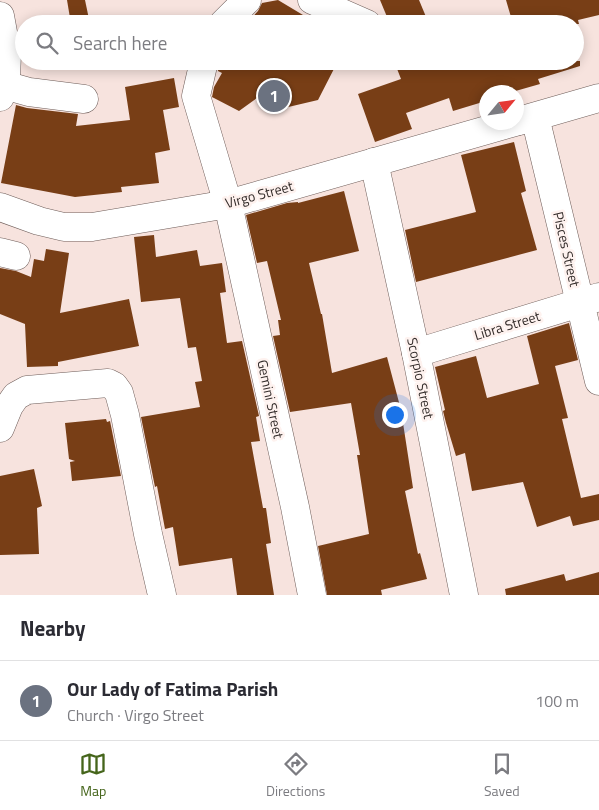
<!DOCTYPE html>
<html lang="en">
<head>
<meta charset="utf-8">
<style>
  body { margin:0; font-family:"Titillium Web",sans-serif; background:#f7f7f7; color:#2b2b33 }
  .compass { position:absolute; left:479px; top:85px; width:45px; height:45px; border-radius:50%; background:#fff; box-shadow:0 2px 12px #0003; rotate:61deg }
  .you { position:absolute; left:394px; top:414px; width:18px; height:18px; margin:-12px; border:4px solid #fff; border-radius:50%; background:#1a73e8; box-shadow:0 0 0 8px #1a73e833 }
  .badge { display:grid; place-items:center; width:32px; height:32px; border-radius:50%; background:#45651b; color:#fff; font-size:16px; font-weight:700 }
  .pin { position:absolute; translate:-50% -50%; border:2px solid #fff; box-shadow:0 1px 5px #0006 }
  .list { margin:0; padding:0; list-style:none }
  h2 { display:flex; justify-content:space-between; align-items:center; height:65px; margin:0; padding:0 20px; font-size:21px }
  h2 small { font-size:16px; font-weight:400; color:#7c7c81 }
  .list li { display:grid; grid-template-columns:32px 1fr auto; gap:15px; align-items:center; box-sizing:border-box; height:80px; padding:0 20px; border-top:1px solid #e1e1e2 }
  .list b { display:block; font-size:19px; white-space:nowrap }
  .list p { margin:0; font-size:16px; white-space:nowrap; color:#7c7c81 }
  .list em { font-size:16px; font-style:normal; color:#7c7c81 }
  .icon { flex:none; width:28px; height:28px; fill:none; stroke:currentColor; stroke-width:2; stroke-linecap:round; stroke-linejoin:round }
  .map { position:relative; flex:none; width:599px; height:595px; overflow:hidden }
  .search { position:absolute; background:#fff; box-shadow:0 2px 12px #0003; left:15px; right:15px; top:15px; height:55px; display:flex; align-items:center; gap:12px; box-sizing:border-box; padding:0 18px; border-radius:28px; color:#7c7c81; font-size:19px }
  .sheet { height:145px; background:#fff }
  nav { display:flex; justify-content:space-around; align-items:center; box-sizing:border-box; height:70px; border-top:1px solid #e1e1e2; background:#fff; font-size:14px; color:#7c7c81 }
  nav a { display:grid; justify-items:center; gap:2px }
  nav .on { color:#45651b }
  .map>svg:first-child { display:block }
  .building { fill:#783e16 }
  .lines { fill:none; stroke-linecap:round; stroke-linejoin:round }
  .minor-casing { stroke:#6e5d59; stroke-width:29 }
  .minor { stroke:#fff; stroke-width:28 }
  .labels { text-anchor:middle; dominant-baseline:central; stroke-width:5; stroke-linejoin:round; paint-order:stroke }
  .street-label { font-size:14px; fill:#332c2a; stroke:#fef2ef }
</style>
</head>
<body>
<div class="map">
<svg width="599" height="595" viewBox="0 0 599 595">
  <rect width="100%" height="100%" fill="#f7e3de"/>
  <g class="building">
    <path d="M67,0h18l5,24h-19z"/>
    <path d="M278,0l40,24h-72l12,-13 4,-8z"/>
    <path d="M380,0h39l10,24h-39z"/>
    <path d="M506,0h93v15l-21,5 1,4h-66z"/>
    <path d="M219,61h119l-20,39 -34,8 -23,-13 -22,16 -27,-14 2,-10 8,-14 -4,-2z"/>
    <path d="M394,61h186v5l-42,13 2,5 -28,8h-26v9l-33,10 -4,-13 -43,15 6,16 -37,13 -17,-48 43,-15z"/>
    <path d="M174,78l5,29 -16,3 7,40 -15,3 4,30 -38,4 1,5 -47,5 -74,-14 15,-78 11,3 51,6 -2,12 54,-6 -5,-33z"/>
    <path d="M514,142l12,49 -5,2 16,57 -121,32 -11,-52 71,-18 -15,-57z"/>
    <path d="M344,191l15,60 -50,12 12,51h1l10,59 55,-16 14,53 12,78 -8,3 13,63 2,-1 7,26 -46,11 1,5h-55l-9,-49 51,-12 -12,-79h3l-9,-52 -61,9 -17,-76 7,-1 -2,-15h3l-14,-59 -10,2 -11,-48 41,-12 11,-1v1z"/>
    <path d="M154,235l2,22 41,-7 3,16 22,-3 4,29 -6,1 7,50 15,-2 17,75 -3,1 4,24 -9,1 12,66h3l5,35 -5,1 8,51h-37l-5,-37 -53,8 -6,-39 -8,2 -8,-43 -2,1 -14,-70 59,-10 -5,-25 7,-1 -6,-34 -8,1 -8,-50 -39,4 -7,-65z"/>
    <path d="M46,249l23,4 -9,60 69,-14 10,47 -81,16v4l-31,1 -2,-43 -25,-10v-46l16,3 15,6 3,-18 10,2z"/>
    <path d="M569,323l9,37 -23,6 13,52 -6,1 19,79 18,-4v26l-26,6 -3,-10 -33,11 -14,-45 -51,9 -7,-38 -9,3 -10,-33 -3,-12 2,-1 -10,-43 41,-11 11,42 52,-14 -12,-48z"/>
    <path d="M106,419l1,3 3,-1 11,55 -49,5 -2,-19 5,-1 -6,-2 -4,-36z"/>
    <path d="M34,469l8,37 -5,2 2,46 -39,1v-79z"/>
    <path d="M599,572v23h-93l-1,-6 59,-15 2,7z"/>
  </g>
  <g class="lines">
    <g class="minor-casing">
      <g id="minor">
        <path d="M312,0l55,24"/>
        <path d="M0,16l7,38 -1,24 -6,19"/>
        <path d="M223,24l24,-24"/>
        <path d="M204,61l-8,35 32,108 67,303 17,88"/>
        <path d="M4,85l25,7 55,7"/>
        <path d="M535,117l64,264"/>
        <path d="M519,121l80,-23"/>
        <path d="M374,162l42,191 48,242"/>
        <path d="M0,207l39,14 25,6h28l136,-23 287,-82"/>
        <path d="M0,252l16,4"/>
        <path d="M416,353l183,-56"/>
        <path d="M0,428l9,-22 7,-10 11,-6 81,-7 6,3 5,7 6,22 23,119 14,61"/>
      </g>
    </g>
    <use href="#minor" class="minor"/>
  </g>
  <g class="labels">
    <g class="street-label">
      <text transform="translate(259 194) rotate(-15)">Virgo Street</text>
      <text transform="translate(567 249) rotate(77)">Pisces Street</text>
      <text transform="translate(507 325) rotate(-17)">Libra Street</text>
      <text transform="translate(421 378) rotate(78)">Scorpio Street</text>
      <text transform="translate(271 399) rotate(78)">Gemini Street</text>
    </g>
  </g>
</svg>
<svg class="compass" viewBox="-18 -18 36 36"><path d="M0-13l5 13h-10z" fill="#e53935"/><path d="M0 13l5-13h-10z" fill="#7c7c81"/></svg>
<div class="you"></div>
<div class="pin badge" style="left:274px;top:96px;background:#6b7280">1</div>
<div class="search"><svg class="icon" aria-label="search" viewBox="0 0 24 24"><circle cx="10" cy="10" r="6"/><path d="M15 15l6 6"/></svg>Search here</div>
</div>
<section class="sheet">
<h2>Nearby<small></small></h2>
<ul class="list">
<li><span class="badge" style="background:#6b7280">1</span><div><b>Our Lady of Fatima Parish</b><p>Church · Virgo Street</p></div><em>100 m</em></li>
</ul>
</section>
<nav>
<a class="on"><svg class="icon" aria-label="map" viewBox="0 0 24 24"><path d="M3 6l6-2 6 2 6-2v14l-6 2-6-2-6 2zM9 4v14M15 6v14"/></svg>Map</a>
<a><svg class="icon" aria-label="directions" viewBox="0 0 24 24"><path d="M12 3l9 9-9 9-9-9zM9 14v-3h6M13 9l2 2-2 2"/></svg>Directions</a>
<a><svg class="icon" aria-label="saved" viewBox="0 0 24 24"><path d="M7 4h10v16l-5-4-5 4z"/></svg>Saved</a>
</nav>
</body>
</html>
